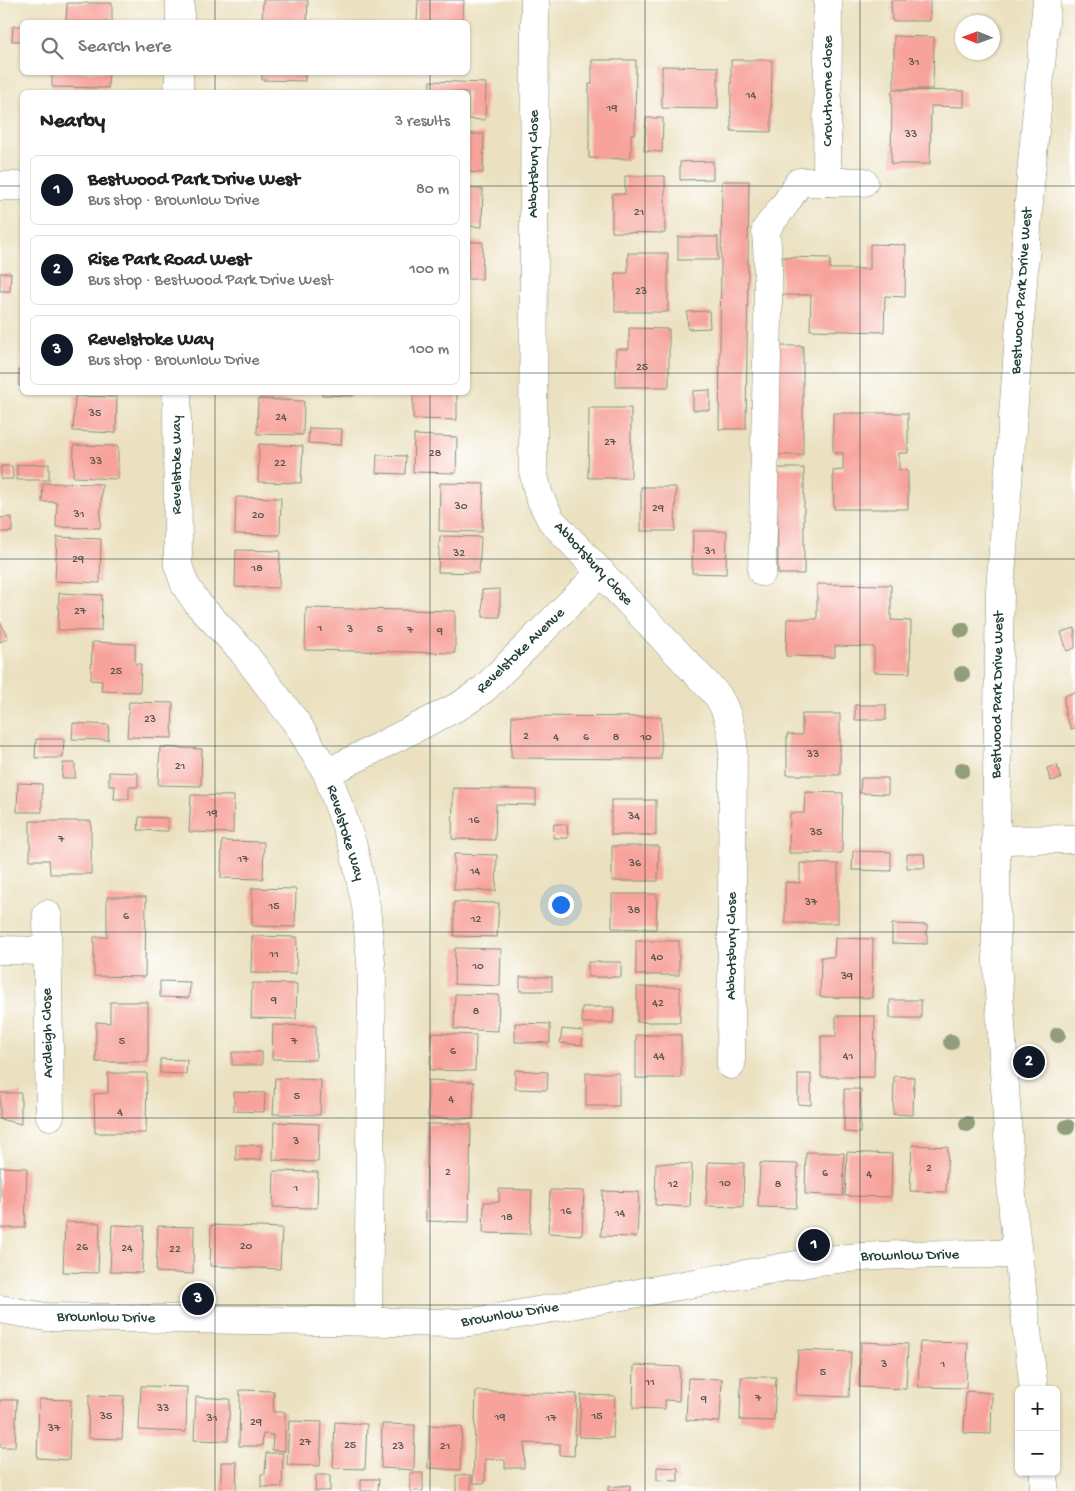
<!DOCTYPE html>
<html lang="en">
<head>
<meta charset="utf-8">
<style>
  body { margin:0; font-family:"Gochi Hand",sans-serif; background:#f6f6f6; color:#222 }
  .controls { position:absolute; right:15px; bottom:15px; display:grid; overflow:hidden; border-radius:8px; box-shadow:0 1px 4px #0004 }
  .controls button { width:45px; height:45px; display:grid; place-items:center; padding:0; border:0; border-bottom:1px solid #e0e0e0; background:#fff; color:#222; font:25px sans-serif }
  .compass { position:absolute; left:955px; top:15px; width:45px; height:45px; border-radius:50%; background:#fff; box-shadow:0 1px 4px #0004; rotate:271deg }
  .you { position:absolute; left:560px; top:904px; width:18px; height:18px; margin:-12px; border:4px solid #fff; border-radius:50%; background:#1a73e8; box-shadow:0 0 0 8px #1a73e833 }
  .badge { display:grid; place-items:center; width:32px; height:32px; border-radius:50%; background:#111827; color:#fff; font-size:16px; font-weight:700 }
  .pin { position:absolute; translate:-50% -50%; border:2px solid #fff; box-shadow:0 1px 5px #0006 }
  .list { margin:0; padding:0; list-style:none }
  h2 { display:flex; justify-content:space-between; align-items:center; height:65px; margin:0; padding:0 20px; font-size:21px }
  h2 small { font-size:16px; font-weight:400; color:#767676 }
  .list li { display:grid; grid-template-columns:32px 1fr auto; gap:15px; align-items:center; box-sizing:border-box; height:70px; margin:0 10px 10px; padding:0 10px; border:1px solid #e0e0e0; border-radius:8px }
  .list b { display:block; font-size:19px; white-space:nowrap }
  .list p { margin:0; font-size:16px; white-space:nowrap; color:#767676 }
  .list em { font-size:16px; font-style:normal; color:#767676 }
  .icon { flex:none; width:28px; height:28px; fill:none; stroke:currentColor; stroke-width:2; stroke-linecap:round; stroke-linejoin:round }
  .map { position:relative; flex:none; width:1075px; height:1491px; overflow:hidden }
  .search { position:absolute; background:#fff; box-shadow:0 1px 4px #0004; left:20px; top:20px; width:450px; height:55px; display:flex; align-items:center; gap:12px; box-sizing:border-box; padding:0 18px; border-radius:8px; color:#767676; font-size:19px }
  .panel { position:absolute; background:#fff; box-shadow:0 1px 4px #0004; left:20px; top:90px; width:450px; height:305px; border-radius:8px }
  .map>svg:first-child { display:block }
  .building { fill:#f7a29a }
  .lines { fill:none; stroke-linecap:round; stroke-linejoin:round }
  .minor-casing { stroke:#858f7a; stroke-width:29 }
  .minor { stroke:#fff; stroke-width:28 }
  .tree { fill:#929d7b }
  .grid { fill:none; stroke:#1f3d34; stroke-width:1; stroke-opacity:0.55 }
  .labels { text-anchor:middle; dominant-baseline:central; stroke-width:5; stroke-linejoin:round; paint-order:stroke }
  .number-label { font-size:12px; fill:#55564e }
  .street-label { font-size:15px; fill:#1f3d34; stroke:#fff }
</style>
</head>
<body>
<div class="map">
<svg width="1075" height="1491" viewBox="0 0 1075 1491">
  <rect width="100%" height="100%" fill="#fff"/>
  <filter id="ink" filterUnits="userSpaceOnUse"><feTurbulence type="fractalNoise" baseFrequency=".02" numOctaves="2"/><feDisplacementMap in="SourceGraphic" scale="10" xChannelSelector="R" yChannelSelector="G"/><feConvolveMatrix kernelMatrix="1 2 1 2 8 2 1 2 1" color-interpolation-filters="sRGB"/></filter>
  <filter id="wash" filterUnits="userSpaceOnUse"><feTurbulence type="fractalNoise" baseFrequency=".0096" numOctaves="4" result="noise"/><feDisplacementMap in="SourceGraphic" scale="20" xChannelSelector="R" yChannelSelector="G"/><feGaussianBlur stdDeviation="1.12" result="paint"/><feColorMatrix in="noise" values="0 0 0 0 0 0 0 0 0 0 0 0 0 0 0 0 0 1.4 0 .05"/><feComposite in="paint" operator="in"/></filter>
  <g filter="url(#wash)">
    <rect width="100%" height="100%" fill="#ebe1c0"/>
    <g id="blocks">
      <g class="building">
        <path d="M263,0h45l-1,22h-45z"/>
        <path d="M418,0h46l-1,22h-46z"/>
        <path d="M891,0h39v21h-38z"/>
        <path d="M67,3h45v19h-46z"/>
        <path d="M13,26h9v15h-10z"/>
        <path d="M894,36l40,1 -1,52h-39z"/>
        <path d="M592,60h44l-1,74h-4v25l-42,-1v-74h3z"/>
        <path d="M731,60h41l-1,72 -40,-1z"/>
        <path d="M662,66l56,1v42l-56,-1z"/>
        <path d="M52,72h57l-1,16 -56,-1z"/>
        <path d="M262,72h43v9l-43,-1z"/>
        <path d="M430,81l56,2 -1,37 -17,-1v-27h-38z"/>
        <path d="M892,90l72,1v16l-33,-1 -1,58h-39z"/>
        <path d="M646,118h17l-1,34 -18,-1z"/>
        <path d="M468,134h16l-1,39 -15,-1z"/>
        <path d="M713,161v18l-33,1v-18z"/>
        <path d="M625,176h40v57l-53,-1v-38h13z"/>
        <path d="M722,181h27l-3,248h-27z"/>
        <path d="M468,189h15l-1,38 -14,-1z"/>
        <rect x="678" y="237" width="40" height="23"/>
        <path d="M468,242h15l-1,37h-14z"/>
        <path d="M870,244l36,1 -1,52 -20,-1 -1,36 -74,-2 1,-35h-30l1,-38 48,1v11h40z"/>
        <path d="M628,253h40v59h-53v-39h13z"/>
        <path d="M0,273h11l-1,18h-10z"/>
        <path d="M709,311l1,17 -22,1 -1,-17z"/>
        <path d="M629,328l40,1v58h-53v-38h13z"/>
        <rect x="777" y="346" width="26" height="109"/>
        <rect x="19" y="370" width="3" height="16"/>
        <path d="M710,390v20h-17v-19z"/>
        <path d="M322,392h31v4l-31,-1z"/>
        <path d="M413,392h44v28l-44,-1z"/>
        <path d="M75,396l42,1 -1,36 -43,-2z"/>
        <path d="M258,399l46,2 -1,34 -46,-1z"/>
        <path d="M589,408h42v70h-43z"/>
        <path d="M833,413h75v40h-9v17l9,1v38h-74l-1,-38 10,-1v-17h-10z"/>
        <path d="M309,428l33,1 -1,16 -33,-2z"/>
        <path d="M414,435l43,2 -1,36 -43,-1z"/>
        <path d="M259,444l44,2 -2,37 -43,-1z"/>
        <path d="M74,445l44,1v33l-45,-2z"/>
        <path d="M377,455l29,1 -1,18 -29,-1z"/>
        <path d="M49,464v16h-32v-15z"/>
        <path d="M1,466h11l1,13h-12z"/>
        <path d="M777,468h27v106h-26z"/>
        <path d="M43,483l59,1 -2,44 -44,-1 1,-25h-15z"/>
        <path d="M440,483l44,1 -2,48 -43,-1z"/>
        <path d="M641,487h35l-1,44h-34z"/>
        <path d="M236,497l45,1 -1,37 -45,-1z"/>
        <path d="M12,517v15h-12v-14z"/>
        <path d="M693,531h34l-1,43 -34,-1z"/>
        <path d="M440,536l41,1 -2,36 -41,-1z"/>
        <path d="M57,537l44,2 -1,44 -45,-2z"/>
        <path d="M236,550l44,1 -1,37 -44,-1z"/>
        <path d="M817,584l74,1v35l20,1 -1,52 -36,-1v-25l-39,-1v11l-49,-1 1,-37h30z"/>
        <path d="M500,589v28h-17l-1,-27z"/>
        <path d="M59,593l43,2 -1,36 -43,-1z"/>
        <path d="M306,608l149,3v42l-150,-3z"/>
        <path d="M0,622l8,16 -8,4z"/>
        <path d="M1075,628v20l-8,3 -6,-19z"/>
        <path d="M92,642l43,2v20h6l-1,28 -39,-1 1,-10 -11,-1z"/>
        <path d="M1075,692v36l-4,1 -6,-16 -1,-17z"/>
        <path d="M129,702l44,1 -1,35 -45,-1z"/>
        <rect x="855" y="705" width="31" height="15"/>
        <path d="M802,714h38v61h-53v-41l15,1z"/>
        <path d="M512,716l149,1v42l-150,-1z"/>
        <path d="M73,723l36,2 -1,15 -36,-1z"/>
        <path d="M36,739h28l-1,19h-28z"/>
        <path d="M160,747l42,2 -1,37 -43,-1z"/>
        <path d="M63,763h12v15h-13z"/>
        <path d="M1057,765l4,14 -11,2 -3,-13z"/>
        <path d="M109,772l29,1v14h-9v12h-15l1,-13h-6z"/>
        <path d="M861,778h27v16l-28,-1z"/>
        <path d="M18,783l24,1v28h-25z"/>
        <path d="M453,788l83,2v15l-40,-1 -1,36 -43,-1z"/>
        <path d="M805,792l38,1 -1,60h-53l1,-40h14z"/>
        <path d="M191,795l43,1 -1,37 -44,-1z"/>
        <rect x="611" y="800" width="45" height="35"/>
        <path d="M139,817l29,1v13l-30,-1z"/>
        <path d="M30,821h61v53h-41l-1,-14h-19z"/>
        <path d="M554,824h13l1,14h-15z"/>
        <path d="M222,841l42,1 -1,37 -42,-1z"/>
        <path d="M612,846h47l-1,35h-46z"/>
        <path d="M853,851l38,1v19l-39,-1z"/>
        <path d="M454,854l43,1 -1,36 -42,-1z"/>
        <path d="M907,854h17l1,14h-18z"/>
        <path d="M800,863l38,1v59h-53v-41l15,1z"/>
        <path d="M252,888l44,1 -1,38 -43,-1z"/>
        <path d="M612,894h45l-1,35 -44,-1z"/>
        <path d="M107,897h39l-1,80 -51,-1v-39h13z"/>
        <path d="M454,902l45,1 -2,34 -43,-1z"/>
        <path d="M892,924l35,1v19l-35,-1z"/>
        <path d="M252,936l45,1 -1,37 -45,-1z"/>
        <path d="M835,938l38,1 -1,59 -52,-1 1,-40h13z"/>
        <rect x="636" y="941" width="43" height="34"/>
        <path d="M455,948l46,1 -1,37 -46,-2z"/>
        <rect x="588" y="962" width="33" height="15"/>
        <rect x="520" y="977" width="32" height="14"/>
        <path d="M160,981l30,1 -1,16 -29,-1z"/>
        <path d="M252,983l45,1 -1,35 -45,-1z"/>
        <rect x="637" y="987" width="43" height="35"/>
        <path d="M455,994l44,1 -1,36 -44,-2z"/>
        <rect x="890" y="1000" width="31" height="18"/>
        <path d="M110,1002h38v60h-52v-40l14,1z"/>
        <path d="M582,1007h32l-1,16h-31z"/>
        <path d="M836,1016h39l-1,61h-53v-41h15z"/>
        <path d="M515,1023l35,1v19l-35,-1z"/>
        <path d="M273,1025l43,1v34l-44,-1z"/>
        <path d="M562,1029l21,2 -1,14 -22,-2z"/>
        <path d="M431,1033l45,2 -1,36 -45,-1z"/>
        <rect x="636" y="1035" width="45" height="43"/>
        <rect x="232" y="1052" width="30" height="13"/>
        <path d="M160,1059l27,1 -1,14 -26,-1z"/>
        <path d="M515,1070l33,2 -1,18 -32,-1z"/>
        <path d="M108,1073h39l-1,60h-51l-1,-39 14,-1z"/>
        <rect x="586" y="1073" width="33" height="33"/>
        <path d="M798,1074h13v31l-13,-1z"/>
        <path d="M894,1076l20,1 -1,38 -20,-1z"/>
        <path d="M275,1078l46,2 -1,35 -47,-1z"/>
        <path d="M428,1080l46,2 -1,37 -45,-1z"/>
        <path d="M844,1089h17l-1,44 -16,-1z"/>
        <path d="M234,1092l31,1 -1,19 -30,-1z"/>
        <path d="M0,1093h21v31l-21,-5z"/>
        <path d="M274,1122l45,2 -1,38 -45,-2z"/>
        <path d="M427,1124h44l-2,98 -43,-1z"/>
        <rect x="236" y="1145" width="25" height="15"/>
        <path d="M912,1145l36,2 -2,45 -36,-1z"/>
        <path d="M806,1152l38,1 -1,43 -38,-2z"/>
        <path d="M847,1152l45,2 -1,43 -46,-1z"/>
        <path d="M708,1162l36,1 -1,44 -37,-1z"/>
        <path d="M656,1163l36,1 -2,43 -35,-2z"/>
        <path d="M760,1163l38,1 -2,44 -38,-1z"/>
        <path d="M0,1167l27,1 -2,60h-25z"/>
        <path d="M274,1171l44,1 -1,36 -44,-1z"/>
        <path d="M499,1189l33,1 -2,44 -47,-1 1,-31h15z"/>
        <path d="M550,1190l34,1 -2,44 -34,-2z"/>
        <path d="M603,1191l36,1 -2,45 -36,-1z"/>
        <path d="M65,1222l35,1 -2,50 -35,-1z"/>
        <path d="M112,1225l32,1 -2,47 -32,-1z"/>
        <path d="M211,1225l71,3 -2,41 -70,-3z"/>
        <path d="M158,1226l36,1 -1,47 -37,-2z"/>
        <path d="M861,1342l47,2 -2,45 -47,-2z"/>
        <path d="M920,1342l48,1 -2,45 -48,-1z"/>
        <path d="M798,1350l53,2 -2,45 -53,-2z"/>
        <path d="M634,1365l46,2 -1,34 -14,-1v9l-32,-1z"/>
        <path d="M741,1377h35l-2,44 -34,-1z"/>
        <path d="M688,1378l34,1 -2,43 -34,-2z"/>
        <path d="M141,1386l46,1 -1,45 -47,-2z"/>
        <path d="M240,1390l34,1 -1,21h12v39l-13,-1 1,-15 -10,-1 -1,12h-23z"/>
        <path d="M476,1391l101,3 -3,62 -14,-1v-11l-35,-1 -1,25h-19v-8l-20,-1v24h-12z"/>
        <path d="M966,1391l26,2 -1,41 -27,-1z"/>
        <path d="M89,1395l35,1 -2,43 -34,-1z"/>
        <path d="M581,1395l34,1 -2,42 -34,-1z"/>
        <path d="M196,1397l34,2 -2,42 -34,-1z"/>
        <path d="M39,1399l32,1 -2,60 -32,-2z"/>
        <path d="M0,1400h17l-2,47h-15z"/>
        <path d="M289,1421l33,1 -2,44 -33,-1z"/>
        <path d="M335,1422l32,2 -2,45 -32,-1z"/>
        <path d="M382,1424l33,1 -1,45 -33,-2z"/>
        <path d="M429,1425l33,2 -2,43 -32,-2z"/>
        <path d="M266,1453h17l-1,34h-21v-13h4z"/>
        <path d="M221,1462h16l-1,29h-15z"/>
        <path d="M657,1467l21,1v13l-21,-1z"/>
        <rect x="410" y="1473" width="13" height="18"/>
        <path d="M316,1475h14v16h-15z"/>
        <rect x="456" y="1475" width="15" height="16"/>
        <path d="M361,1479h18l-1,12h-17z"/>
        <path d="M630,1485v6h-22v-4z"/>
      </g>
    </g>
  </g>
  <g filter="url(#ink)">
    <use href="#blocks" fill-opacity="0" stroke="#858f7a" stroke-width="1"/>
    <g class="lines">
      <g class="minor-casing">
        <g id="minor">
          <path d="M535,0l-2,471 6,25 12,24 167,176c10,17 12,28 15,47l-2,322"/>
          <path d="M180,22v-22"/>
          <path d="M179,92v-20"/>
          <path d="M827,182l1,-182"/>
          <path d="M0,186h22"/>
          <path d="M177,392l1,173 7,20 13,19 45,48 55,73 29,48 26,73 13,60 6,68 -4,348"/>
          <path d="M762,572l6,-257v-51l-2,-35 20,-26 13,-21h65"/>
          <path d="M327,773l134,-68 23,-16 117,-117"/>
          <path d="M996,840l79,-1"/>
          <path d="M47,914l3,202"/>
          <path d="M0,950l47,1"/>
          <path d="M0,1309l46,8 410,6 24,-2 339,-60c66,-8 132,-7 198,-7"/>
          <path d="M1034,1390l-21,-177 -17,-268v-105l4,-250 31,-415 16,-175"/>
          <path d="M1044,1491v-19"/>
        </g>
      </g>
      <use href="#minor" class="minor"/>
    </g>
    <g class="tree">
      <circle cx="962" cy="630" r="8"/>
      <circle cx="962" cy="674" r="8"/>
      <circle cx="962" cy="770" r="8"/>
      <circle cx="1058" cy="1035" r="8"/>
      <circle cx="951" cy="1042" r="8"/>
      <circle cx="967" cy="1124" r="8"/>
      <circle cx="1067" cy="1127" r="8"/>
    </g>
  </g>
  <path class="grid" d="M215,0v22M430,0v22M645,0v1491M860,0v1491M215,72v20M430,72v20M0,186h22M468,186h607M0,373h22M468,373h607M215,392v1099M430,392v1099M0,559h1075M0,746h1075M0,932h1075M0,1118h1075M0,1305h1075"/>
  <g class="labels">
    <g class="number-label">
      <text x="914" y="63">31</text>
      <text x="751" y="96">14</text>
      <text x="612" y="109">19</text>
      <text x="911" y="135">33</text>
      <text x="639" y="213">21</text>
      <text x="641" y="292">23</text>
      <text x="642" y="368">25</text>
      <text x="95" y="414">35</text>
      <text x="281" y="418">24</text>
      <text x="610" y="443">27</text>
      <text x="435" y="454">28</text>
      <text x="96" y="462">33</text>
      <text x="280" y="464">22</text>
      <text x="461" y="507">30</text>
      <text x="658" y="509">29</text>
      <text x="79" y="515">31</text>
      <text x="258" y="516">20</text>
      <text x="710" y="552">31</text>
      <text x="459" y="554">32</text>
      <text x="78" y="560">29</text>
      <text x="257" y="569">18</text>
      <text x="80" y="612">27</text>
      <text x="320" y="629">1</text>
      <text x="350" y="630">3</text>
      <text x="380" y="630">5</text>
      <text x="410" y="631">7</text>
      <text x="440" y="632">9</text>
      <text x="116" y="672">25</text>
      <text x="150" y="720">23</text>
      <text x="526" y="737">2</text>
      <text x="556" y="738">4</text>
      <text x="586" y="738">6</text>
      <text x="616" y="738">8</text>
      <text x="646" y="738">10</text>
      <text x="813" y="755">33</text>
      <text x="180" y="767">21</text>
      <text x="212" y="814">19</text>
      <text x="634" y="817">34</text>
      <text x="474" y="821">16</text>
      <text x="816" y="833">35</text>
      <text x="61" y="840">7</text>
      <text x="243" y="860">17</text>
      <text x="635" y="864">36</text>
      <text x="475" y="872">14</text>
      <text x="811" y="903">37</text>
      <text x="274" y="907">15</text>
      <text x="634" y="911">38</text>
      <text x="126" y="917">6</text>
      <text x="476" y="920">12</text>
      <text x="274" y="955">11</text>
      <text x="657" y="958">40</text>
      <text x="478" y="967">10</text>
      <text x="847" y="977">39</text>
      <text x="274" y="1001">9</text>
      <text x="658" y="1004">42</text>
      <text x="476" y="1012">8</text>
      <text x="122" y="1042">5</text>
      <text x="294" y="1042">7</text>
      <text x="453" y="1052">6</text>
      <text x="659" y="1057">44</text>
      <text x="848" y="1057">41</text>
      <text x="297" y="1097">5</text>
      <text x="451" y="1100">4</text>
      <text x="120" y="1113">4</text>
      <text x="296" y="1142">3</text>
      <text x="929" y="1169">2</text>
      <text x="448" y="1173">2</text>
      <text x="825" y="1174">6</text>
      <text x="869" y="1175">4</text>
      <text x="725" y="1184">10</text>
      <text x="673" y="1185">12</text>
      <text x="778" y="1185">8</text>
      <text x="296" y="1189">1</text>
      <text x="566" y="1212">16</text>
      <text x="620" y="1214">14</text>
      <text x="507" y="1218">18</text>
      <text x="246" y="1247">20</text>
      <text x="82" y="1248">26</text>
      <text x="127" y="1249">24</text>
      <text x="175" y="1250">22</text>
      <text x="884" y="1365">3</text>
      <text x="943" y="1365">1</text>
      <text x="823" y="1373">5</text>
      <text x="650" y="1383">11</text>
      <text x="758" y="1399">7</text>
      <text x="704" y="1400">9</text>
      <text x="163" y="1409">33</text>
      <text x="106" y="1417">35</text>
      <text x="597" y="1417">15</text>
      <text x="500" y="1418">19</text>
      <text x="212" y="1419">31</text>
      <text x="551" y="1419">17</text>
      <text x="256" y="1423">29</text>
      <text x="54" y="1429">37</text>
      <text x="305" y="1443">27</text>
      <text x="350" y="1446">25</text>
      <text x="398" y="1447">23</text>
      <text x="445" y="1447">21</text>
    </g>
    <g class="street-label">
      <text transform="translate(828 91) rotate(-90)">Crowthorne Close</text>
      <text transform="translate(534 164) rotate(-90)">Abbotsbury Close</text>
      <text transform="translate(1022 291) rotate(-86)">Bestwood Park Drive West</text>
      <text transform="translate(177 465) rotate(-90)">Revelstoke Way</text>
      <text transform="translate(593 564) rotate(47)">Abbotsbury Close</text>
      <text transform="translate(521 651) rotate(-44)">Revelstoke Avenue</text>
      <text transform="translate(998 695) rotate(-89)">Bestwood Park Drive West</text>
      <text transform="translate(345 833) rotate(73)">Revelstoke Way</text>
      <text transform="translate(732 946) rotate(-90)">Abbotsbury Close</text>
      <text transform="translate(48 1033) rotate(-91)">Ardleigh Close</text>
      <text transform="translate(910 1256) rotate(-1)">Brownlow Drive</text>
      <text transform="translate(510 1315) rotate(-9)">Brownlow Drive</text>
      <text transform="translate(106 1318) rotate(1)">Brownlow Drive</text>
    </g>
  </g>
</svg>
<div class="controls">
<button>+</button>
<button>−</button>
</div>
<svg class="compass" viewBox="-18 -18 36 36"><path d="M0-13l5 13h-10z" fill="#e53935"/><path d="M0 13l5-13h-10z" fill="#767676"/></svg>
<div class="you"></div>
<div class="pin badge" style="left:814px;top:1245px">1</div>
<div class="pin badge" style="left:1029px;top:1062px">2</div>
<div class="pin badge" style="left:198px;top:1299px">3</div>
<div class="search"><svg class="icon" aria-label="search" viewBox="0 0 24 24"><circle cx="10" cy="10" r="6"/><path d="M15 15l6 6"/></svg>Search here</div>
<section class="panel">
<h2>Nearby<small>3 results</small></h2>
<ul class="list">
<li><span class="badge">1</span><div><b>Bestwood Park Drive West</b><p>Bus stop · Brownlow Drive</p></div><em>80 m</em></li>
<li><span class="badge">2</span><div><b>Rise Park Road West</b><p>Bus stop · Bestwood Park Drive West</p></div><em>100 m</em></li>
<li><span class="badge">3</span><div><b>Revelstoke Way</b><p>Bus stop · Brownlow Drive</p></div><em>100 m</em></li>
</ul>
</section>
</div>
</body>
</html>
